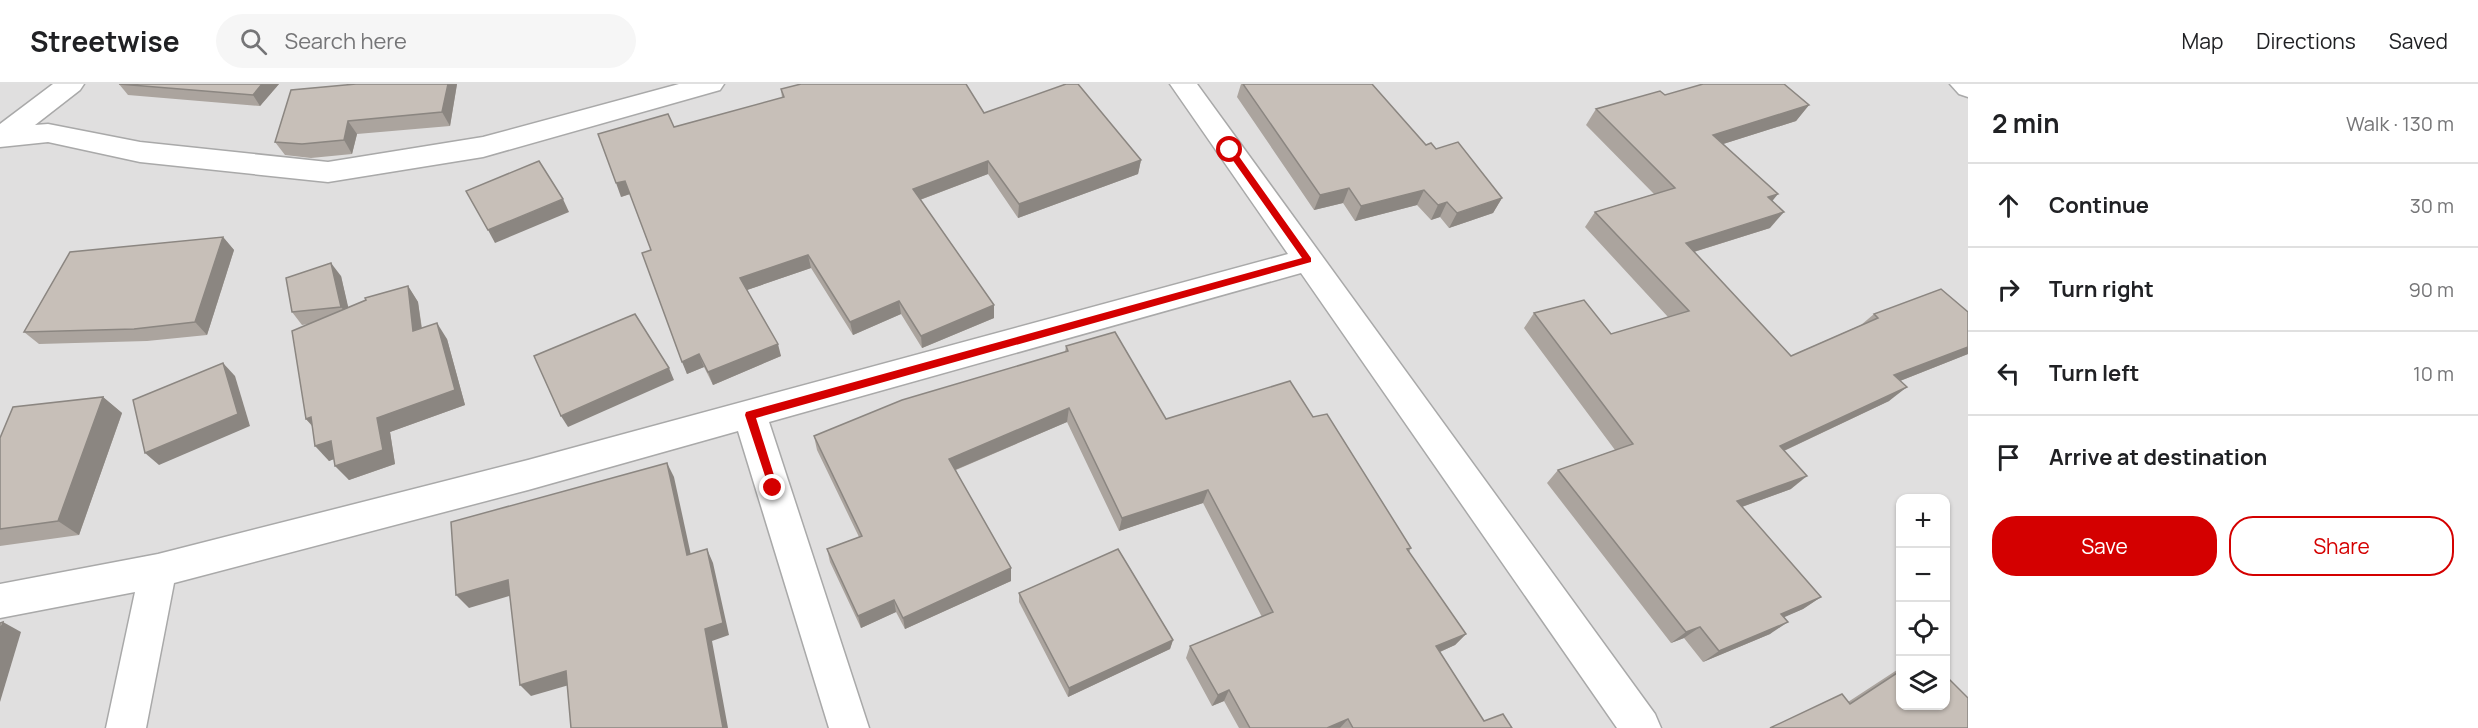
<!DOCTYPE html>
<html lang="en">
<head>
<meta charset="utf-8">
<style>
  body { margin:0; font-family:Manrope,sans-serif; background:#f6f6f6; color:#202124 }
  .controls { position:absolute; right:18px; bottom:18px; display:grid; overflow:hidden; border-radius:12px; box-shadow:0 2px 4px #0004 }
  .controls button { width:54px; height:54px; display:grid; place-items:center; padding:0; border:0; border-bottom:2px solid #e0e0e0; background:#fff; color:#202124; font:30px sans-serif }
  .stop { position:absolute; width:18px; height:18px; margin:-14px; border:4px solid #d40000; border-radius:50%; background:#fff }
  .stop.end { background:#d40000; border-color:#fff; box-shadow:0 2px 6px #0008 }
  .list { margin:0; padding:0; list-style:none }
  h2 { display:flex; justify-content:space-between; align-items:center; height:78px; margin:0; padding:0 24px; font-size:26px }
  h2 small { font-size:20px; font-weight:400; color:#757577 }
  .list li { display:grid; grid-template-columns:39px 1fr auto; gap:18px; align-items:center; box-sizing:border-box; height:84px; padding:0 24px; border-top:2px solid #e0e0e0 }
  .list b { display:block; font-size:22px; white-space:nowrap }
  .list em { font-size:20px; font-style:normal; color:#757577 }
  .actions { display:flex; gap:12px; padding:18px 24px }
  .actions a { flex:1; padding:14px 0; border:2px solid #d40000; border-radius:24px; text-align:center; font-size:21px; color:#d40000 }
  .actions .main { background:#d40000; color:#fff }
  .icon { flex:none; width:33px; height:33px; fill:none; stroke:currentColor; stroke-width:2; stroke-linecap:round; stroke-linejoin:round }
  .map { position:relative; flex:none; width:1968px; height:644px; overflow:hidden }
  header { display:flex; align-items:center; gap:36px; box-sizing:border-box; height:84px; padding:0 30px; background:#fff; border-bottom:2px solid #e0e0e0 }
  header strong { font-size:28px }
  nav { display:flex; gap:33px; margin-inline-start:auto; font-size:21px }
  .search { width:420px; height:54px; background:#f6f6f6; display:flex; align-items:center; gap:15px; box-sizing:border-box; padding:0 21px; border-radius:33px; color:#757577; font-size:22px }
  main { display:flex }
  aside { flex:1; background:#fff }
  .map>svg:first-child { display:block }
  .residential { fill:#e0dfdf; fill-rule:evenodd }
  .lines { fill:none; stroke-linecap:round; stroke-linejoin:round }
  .street-casing { stroke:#a9a9a9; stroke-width:3 }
  .street { fill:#fff; fill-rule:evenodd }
  .wall { fill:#aba49e }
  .shaded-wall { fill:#8b8681 }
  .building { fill:#c7bfb8; stroke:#8b8681; stroke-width:1.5 }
  .route { fill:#d40000 }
</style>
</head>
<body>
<header>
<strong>Streetwise</strong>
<div class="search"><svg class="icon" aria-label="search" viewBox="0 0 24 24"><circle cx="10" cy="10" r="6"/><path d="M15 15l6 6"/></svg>Search here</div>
<nav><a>Map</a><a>Directions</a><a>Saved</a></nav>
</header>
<main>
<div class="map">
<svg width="1968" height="644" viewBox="0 0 1968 644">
  <rect width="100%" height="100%" fill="#f2efe9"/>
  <path class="residential" d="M0,0h1968v644h-1968zM1900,414h46v208h-46z"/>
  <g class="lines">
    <g class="street-casing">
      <g id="street">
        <path d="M53,0h31l-4,6 -45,35 13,-1 92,18 188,20 155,-25 196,-53h45l-4,6 -237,67 -155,25 -188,-20 -92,-20 -48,5v-23z"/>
        <path d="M1170,0h27l458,630 6,14h-44l-316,-455 -532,149 100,306h-40l-91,-297 -210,59 -354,93 -28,145h-40l29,-136 -135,26v-34l158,-30 370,-94 760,-206z"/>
        <path d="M1950,0h18v13l-9,-3z"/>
      </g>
    </g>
    <use href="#street" class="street"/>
  </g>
  <g class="wall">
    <path d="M119,0h160l-19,22 -132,-11z"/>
    <path d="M457,0l-7,42 -93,8 -5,20 -41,4 -26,-3 -10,-13z"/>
    <path d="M1241,0h131l54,61 10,4 66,49 -9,15 -44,15 -9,-11 -9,3 -14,-15 -62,16 -12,-18 -29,7 -77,-113z"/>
    <path d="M781,5l203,24 157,47 -3,14 -120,44 -30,-44 -68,26 74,105v13l-72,30 -21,-34 -48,21 -42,-67 -64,22 34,66 -68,29 -9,-18 -17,7 -36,-124 -21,-56 -9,3 53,-70 108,-29z"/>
    <path d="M1809,21l-13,16 -73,23 49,57 -2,27 -76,24 97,104 70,-31 13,-11 94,40 -68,27 -11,20 -105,50 7,38 -49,18 79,90 -18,12 -20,8 -13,17 -67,28 -19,-24 -13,5 -124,-160 11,-13 57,-20 -91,-122 10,-15 77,21 57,-17 -83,-90 10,-15 59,-18 -68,-69 10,-16z"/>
    <path d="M223,153l11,13 -27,85 -60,6 -108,3 -15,-12z"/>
    <path d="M341,192l7,32 60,-22 10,16 4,26 25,11 18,66 -75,27 5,32 -46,16 -15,-21 -5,2 -17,-35 -6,-7 3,-95 -7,1 -10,-13z"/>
    <path d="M1066,262l100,73 147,-2 98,131 -2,4 57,82 -11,11 -15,7 44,69 28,7h-273l-15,-27 -12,5 -26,-48 4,-12 72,-29 -59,-114 -84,28 -52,-109 -111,48 55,111 -106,48 -9,-17 -35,16 -31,-66 -3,-13 32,-12 -42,-87 -3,-14 251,-84z"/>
    <path d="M103,313l19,16 -43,122 -79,11v-108z"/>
    <path d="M1019,509l154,47 -3,9 -102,48 -49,-95z"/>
    <path d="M1900,584v37l-130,23 78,-26z"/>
  </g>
  <g class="shaded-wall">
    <path d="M262,0h17l-19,22 -7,-11z"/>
    <path d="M448,0h9l-7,42 -8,-14z"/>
    <path d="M1809,21l-13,16 -95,30 12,-16z"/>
    <path d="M348,37l9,13 -5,20 -8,-14z"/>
    <path d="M1141,76l-3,14 -120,44 1,-14z"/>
    <path d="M988,77v13l-74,28 -1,-13z"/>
    <path d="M625,97l5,13 -9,3 -5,-14z"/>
    <path d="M1349,104l-6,15 -29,7 6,-15z"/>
    <path d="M1424,106l-7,15 -62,16 6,-15z"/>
    <path d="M1778,110l-13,16 3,-13z"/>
    <path d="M1502,114l-9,15 -44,15 8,-15z"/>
    <path d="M563,115l6,13 -74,31 -7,-13z"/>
    <path d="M1447,118l-7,15 -9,3 7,-15z"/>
    <path d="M1784,128l-14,16 -96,30 12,-15z"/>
    <path d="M223,153l11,13 -27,85 -12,-13z"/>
    <path d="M808,171l3,13 -67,23 -4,-13z"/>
    <path d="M331,179l10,13 10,43 -10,-12z"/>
    <path d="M408,202l10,16 6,45 -11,-16z"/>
    <path d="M899,217l2,13 -48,21 -3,-13z"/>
    <path d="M994,221v13l-72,30 -1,-12z"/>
    <path d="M437,239l10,16 18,66 -75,27 5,32 -46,16 -14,-14 42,-48z"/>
    <path d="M778,260l3,12 -68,29 -5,-13z"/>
    <path d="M1968,263v7l-91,36 17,-15z"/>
    <path d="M699,270l5,13 -17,7 -5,-12z"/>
    <path d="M223,279l12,13 15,50 -91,39 -14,-12z"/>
    <path d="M669,284l5,12 -106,47 -7,-11z"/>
    <path d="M1907,303l-18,14 -125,59 16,-14z"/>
    <path d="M103,313l19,16 -43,122 -21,-14z"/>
    <path d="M1069,324l-2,14 -117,50 -1,-13z"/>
    <path d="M311,333l9,17 -14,-15z"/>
    <path d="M331,357l13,14 -15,6 -14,-15z"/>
    <path d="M667,379l7,14 20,92 -7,-14z"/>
    <path d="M1807,392l-16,13 -69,25 15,-13z"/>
    <path d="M1208,406l-5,13 -84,28 3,-13z"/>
    <path d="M707,465l6,14 16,72 -17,6 16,87h-5l-18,-99z"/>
    <path d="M1011,484v13l-106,48 -2,-11z"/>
    <path d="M508,496l11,13 -50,15 -13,-13z"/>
    <path d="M1821,513l-18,12 -39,17 17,-12z"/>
    <path d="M894,516l2,12 -35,16 -3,-12z"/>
    <path d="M3,538l18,10 -21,70v-71z"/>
    <path d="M1788,538l-18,12 -67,28 16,-11z"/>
    <path d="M1700,543l-16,11 -13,5 15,-11z"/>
    <path d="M1466,550l-11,11 -29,13 10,-12z"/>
    <path d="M1173,556l-3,9 -102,48 1,-9z"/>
    <path d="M566,587l10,12 -45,13 -11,-11z"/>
    <path d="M1229,606l-5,11 -12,5 6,-11z"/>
    <path d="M1348,635l-8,9h-13z"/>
  </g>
  <g class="building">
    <path d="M119,0h143l-9,11z"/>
    <path d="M356,0h92l-6,28 -94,9 -4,19 -42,4 -27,-2 16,-52z"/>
    <path d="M801,0h165l18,29 82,-29h12l63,76 -122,44 -31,-43 -75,28 81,116 -73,31 -22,-35 -49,21 -42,-67 -68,23 38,66 -70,28 -9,-18 -17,8 -40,-109 9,-3 -26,-69 -9,2 -18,-49 70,-20 6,13 110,-30 -3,-8z"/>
    <path d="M1243,0h129l54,61 5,-2 5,6 22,-7 44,56 -45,15 -10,-11 -9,3 -14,-15 -63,16 -12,-18 -29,7z"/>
    <path d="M1703,0h81l25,21 -96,30 65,59 -10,3 16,15 -98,31 105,113 87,-38 -4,-4 67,-25 27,23v35l-74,28 13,12 -127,59 27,30 -70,25 84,96 -40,17 7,8 -69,29 -19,-24 -14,5 -128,-162 75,-26 -99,-131 50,-13 27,34 78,-23 -94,-99 80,-24 -79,-79 64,-18 5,4z"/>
    <path d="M539,77l24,38 -75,31 -22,-39z"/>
    <path d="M223,153l-28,85 -61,7 -110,3 46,-80z"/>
    <path d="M331,179l10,44 -49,5 -6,-34z"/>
    <path d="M408,202l5,45 24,-8 18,67 -78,28 6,32 -48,16 -4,-25 -16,5 -4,-29 -5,2 -14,-88 74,-31 -1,-2z"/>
    <path d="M635,230l34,54 -108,48 -27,-60z"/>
    <path d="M1115,248l51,87 124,-38 23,36 14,-3 84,134 -4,1 59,85 -30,12 48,75 19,-7 9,14h-159l-5,-9 -21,9h-77l-21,-38 -11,5 -28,-49 83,-34 -65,-122 -86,28 -53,-110 -120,51 62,109 -108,50 -9,-18 -36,16 -31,-67 35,-13 -48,-100 88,-36 166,-49 -2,-5z"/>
    <path d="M223,279l15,51 -93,39 -12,-53z"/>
    <path d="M103,313l-45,124 -58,8v-91l13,-31z"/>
    <path d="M667,379l20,92 20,-6 16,74 -18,6 18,99h-152l-5,-57 -46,14 -12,-105 -52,15 -5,-73z"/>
    <path d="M1118,465l55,91 -104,48 -50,-95z"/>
    <path d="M3,538l-3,9v-8z"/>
    <path d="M1900,587v34h46v-29l22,22v30h-198l72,-34 8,10z"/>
  </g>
  <path class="route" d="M1227,64h6l78,110v4l-555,156 22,70 -5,5 -3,-2 -25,-76 1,-3 556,-154 -75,-106z"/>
</svg>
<div class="controls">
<button>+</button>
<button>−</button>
<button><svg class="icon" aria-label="locate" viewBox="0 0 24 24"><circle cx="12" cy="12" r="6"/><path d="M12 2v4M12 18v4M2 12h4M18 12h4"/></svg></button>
<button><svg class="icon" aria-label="layers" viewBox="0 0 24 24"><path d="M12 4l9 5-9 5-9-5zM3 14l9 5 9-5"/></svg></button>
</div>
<div class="stop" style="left:1230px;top:66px"></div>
<div class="stop end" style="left:773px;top:404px"></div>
</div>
<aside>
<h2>2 min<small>Walk · 130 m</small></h2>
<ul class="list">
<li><svg class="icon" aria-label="ahead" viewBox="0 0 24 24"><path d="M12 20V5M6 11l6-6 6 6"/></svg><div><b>Continue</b></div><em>30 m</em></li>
<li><svg class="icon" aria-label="right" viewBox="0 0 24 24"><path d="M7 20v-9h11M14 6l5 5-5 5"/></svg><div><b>Turn right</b></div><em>90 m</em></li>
<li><svg class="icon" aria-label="left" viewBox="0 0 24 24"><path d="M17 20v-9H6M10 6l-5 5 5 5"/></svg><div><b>Turn left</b></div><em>10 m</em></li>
<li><svg class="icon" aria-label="arrive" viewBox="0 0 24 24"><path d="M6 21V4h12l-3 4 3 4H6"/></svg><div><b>Arrive at destination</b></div></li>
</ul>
<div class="actions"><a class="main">Save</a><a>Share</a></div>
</aside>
</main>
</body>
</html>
